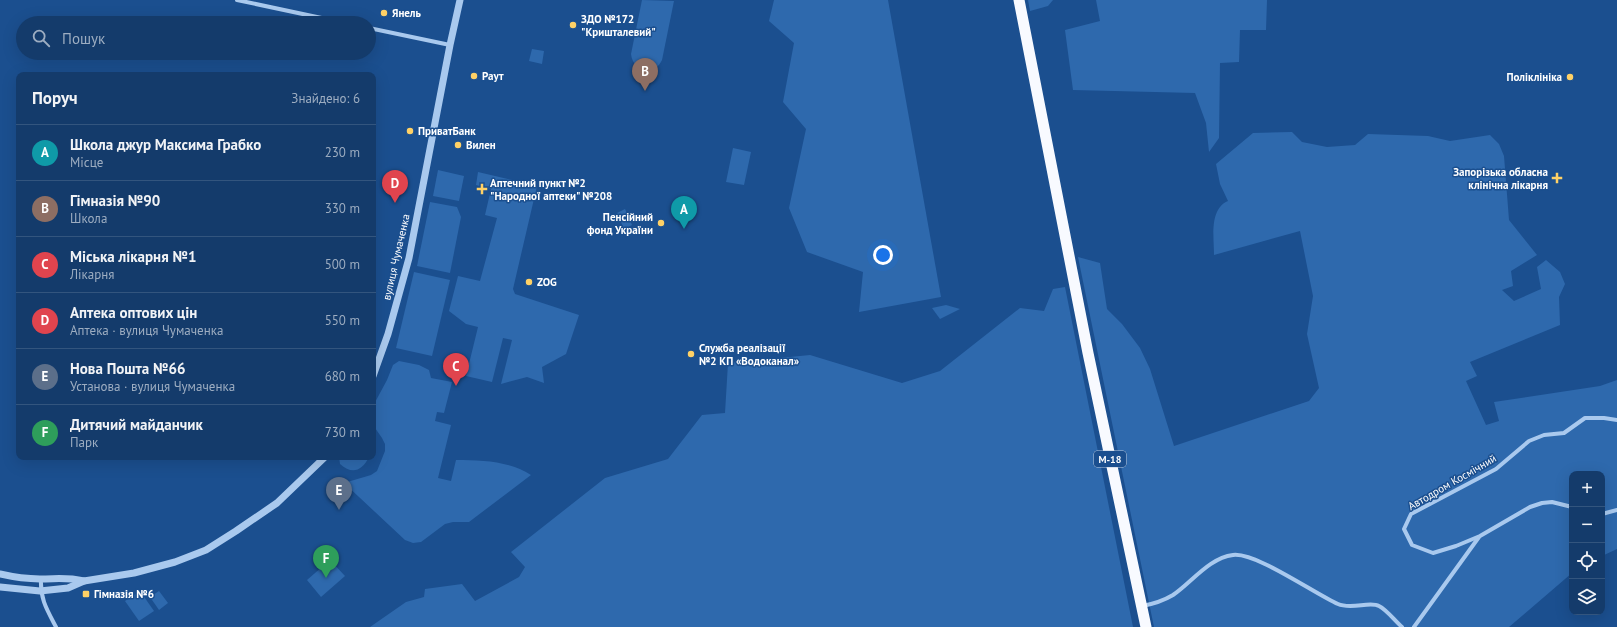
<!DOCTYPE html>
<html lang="uk">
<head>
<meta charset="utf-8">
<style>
  body { margin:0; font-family:"PT Sans",sans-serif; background:#1d4271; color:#f1f3f6 }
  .controls { position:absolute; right:12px; bottom:12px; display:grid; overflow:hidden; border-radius:8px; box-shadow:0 4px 16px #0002 }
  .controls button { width:36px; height:36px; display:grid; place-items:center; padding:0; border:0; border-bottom:1px solid #33557e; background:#143b6b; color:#f1f3f6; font:20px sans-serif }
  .you { position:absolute; left:883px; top:255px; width:14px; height:14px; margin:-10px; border:3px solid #fff; border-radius:50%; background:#1a73e8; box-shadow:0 0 0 6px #1a73e833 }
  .badge { display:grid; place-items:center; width:26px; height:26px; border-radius:50%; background:#ffd166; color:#fff; font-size:13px; font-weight:700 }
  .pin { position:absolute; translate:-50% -33px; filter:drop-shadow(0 1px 2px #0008) }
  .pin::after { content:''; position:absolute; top:21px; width:14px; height:12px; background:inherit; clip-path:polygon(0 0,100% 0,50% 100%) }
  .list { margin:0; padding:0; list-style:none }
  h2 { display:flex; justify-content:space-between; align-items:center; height:52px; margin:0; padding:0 16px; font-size:17px }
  h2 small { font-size:13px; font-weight:400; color:#9dadc1 }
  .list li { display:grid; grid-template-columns:26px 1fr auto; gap:12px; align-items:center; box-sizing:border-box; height:56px; padding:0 16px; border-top:1px solid #33557e }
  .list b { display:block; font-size:15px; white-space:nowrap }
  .list p { margin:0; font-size:13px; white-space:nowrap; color:#9dadc1 }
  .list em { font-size:13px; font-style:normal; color:#9dadc1 }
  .icon { flex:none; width:22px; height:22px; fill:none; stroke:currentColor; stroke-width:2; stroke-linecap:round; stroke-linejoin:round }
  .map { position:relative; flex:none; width:1617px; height:627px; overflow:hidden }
  .search { position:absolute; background:#143b6b; box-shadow:0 4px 16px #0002; left:16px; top:16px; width:360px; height:44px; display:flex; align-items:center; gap:10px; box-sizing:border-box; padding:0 14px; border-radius:22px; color:#9dadc1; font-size:15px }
  .panel { position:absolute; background:#143b6b; box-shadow:0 4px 16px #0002; left:16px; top:72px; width:360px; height:388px; border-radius:8px }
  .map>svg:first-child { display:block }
  .green { fill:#2e69ad }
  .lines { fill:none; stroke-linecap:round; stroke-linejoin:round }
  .minor { stroke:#a9c9ee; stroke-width:4 }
  .tertiary { stroke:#a9c9ee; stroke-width:7 }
  .trunk { stroke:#f8faff; stroke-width:11 }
  .poi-dot { fill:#ffd166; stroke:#1b4f8f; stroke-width:1.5 }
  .labels { text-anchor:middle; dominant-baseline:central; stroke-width:3; stroke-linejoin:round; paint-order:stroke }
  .shield { fill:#1b4f8f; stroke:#bbcadd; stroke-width:1 }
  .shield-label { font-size:10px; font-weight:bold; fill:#fff }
  .poi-label { font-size:11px; font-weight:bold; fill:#fff; stroke:#1b4f8f; text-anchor:start }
  .street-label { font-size:11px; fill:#fff; stroke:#1b4f8f }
</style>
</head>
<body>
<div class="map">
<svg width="1617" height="627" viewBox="0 0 1617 627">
  <rect width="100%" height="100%" fill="#1b4f8f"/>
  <g class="green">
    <path d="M642,0l32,1 -12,59c-8,17 -29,12 -31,-6z"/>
    <path d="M774,0h114l53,297 -82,15 4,-40 -56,-20 -18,-44 17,-79 -23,-27 11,-59 -25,-22z"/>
    <path d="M1028,0h25l-5,6 -18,5z"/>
    <path d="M1096,0h171l-1,30h-26l-1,32 -19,1 -1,75 -10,14 -3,-29 -11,-30 -122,-3 -8,-60 35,-9z"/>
    <path d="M532,49l12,2 -2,13 -13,-3z"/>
    <path d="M1292,132l10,10 25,5 28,-2 13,-11 60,2 22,5 40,-6 9,9 5,12 5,64 28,35 -26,16 2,15 -11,4 12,11 27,-12 -4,-22 9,-7 14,12 5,12 -6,13 1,28 -90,37 7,14 -11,5 20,44 13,-4 -5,-19 106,-16 17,-6v169l-15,7v-82h-30v99l-63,54h-355l-76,-370 22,6 7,46 15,15 18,24 10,21 24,77 135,-45 10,-13 -12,-54 6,-38 -13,-65 -86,24c0,-17 -5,-46 14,-54l-8,-17 -4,-20 37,-31z"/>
    <path d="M733,148l18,4 -7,33 -18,-3z"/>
    <path d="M438,170l26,6 -5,25 -26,-5z"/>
    <path d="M478,172l59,14 -24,103 2,5 64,21 -13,39 -24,13 2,16 -17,-6 -26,7 11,-44 -9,-2 -11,44 -26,-6 12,-49 -12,-3 -17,-13 9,-35 22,5 17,-63 -12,-3 6,-26 -15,-4z"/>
    <path d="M430,202l27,5 4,10 -11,56 -33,-7z"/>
    <path d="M625,209l7,16 -8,4 -7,-16z"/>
    <path d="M414,272l36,8 -18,76 -36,-8z"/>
    <path d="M1065,287l68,340h-763l36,-25 18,-5 1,-8 37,-5 13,17 44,-24 6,-10 -14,-15 94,-74 63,-19 34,-44 23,-2 3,-50 82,-8 92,28 38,-12 80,-63 24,3 9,-22z"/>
    <path d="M946,305l14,4 -20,10 -8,-11z"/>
    <path d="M399,361l20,4 10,5 2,8 21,4 -8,31 -7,-1 -2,9 16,4 -13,53 13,3 5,-21c26,0 53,1 75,15l-62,47h-16l-8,2 -24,18 -8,1 -8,-3 -61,-57 27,-8 6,-4 8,-20v-7l-3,-6 -9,-13v-19l14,-26 6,-15z"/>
    <path d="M339,457h30c-7,14 -17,18 -29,7z"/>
    <path d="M330,560l15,16 -24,21 -14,-17z"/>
    <path d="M140,591l14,20 -15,10 -14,-20z"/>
    <path d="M159,591l9,12 -9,7 -9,-13z"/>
  </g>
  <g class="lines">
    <g class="minor">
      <path d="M237,0l108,23"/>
      <path d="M369,28l81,17"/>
      <path d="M1572,507l-20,-5 -10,1 -12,4 -50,29 -24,10 -23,7 -21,-8 -8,-16 7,-15 85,-45 33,-28 15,-6 20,-2 21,-15h19l13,2"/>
      <path d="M1602,514l15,-4"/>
      <path d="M41,579c-1,20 6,31 15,48"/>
      <path d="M1142,606c11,-2 21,-5 31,-11 19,-13 36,-37 60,-40 23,-3 82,39 105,49 13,6 32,-3 41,2 8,4 16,15 23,21"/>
      <path d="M1414,627l65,-90"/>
    </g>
    <g class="tertiary">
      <path d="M373,376l15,-42 21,-76 41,-213 10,-45"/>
      <path d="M0,574c13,3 27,5 40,5 18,0 26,-2 44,2"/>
      <path d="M0,587l40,4 28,-3 16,-7 50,-8 41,-11 31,-12 30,-19 41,-28 48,-46"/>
    </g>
    <path class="trunk" d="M1019,0l69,353 58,274"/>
  </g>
  <g class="poi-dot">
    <circle cx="384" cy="13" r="4"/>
    <circle cx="573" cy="25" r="4"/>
    <circle cx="474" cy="76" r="4"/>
    <circle cx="1570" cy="77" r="4"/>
    <circle cx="410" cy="131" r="4"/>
    <circle cx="458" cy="145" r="4"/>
    <path d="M1555 172h4v4h4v4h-4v4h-4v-4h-4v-4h4z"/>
    <path d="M480 183h4v4h4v4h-4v4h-4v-4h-4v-4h4z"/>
    <circle cx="661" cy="223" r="4"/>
    <circle cx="529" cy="282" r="4"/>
    <circle cx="691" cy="354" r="4"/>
    <rect x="82" y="590" width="8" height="8" rx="2"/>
  </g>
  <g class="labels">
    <rect class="shield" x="1094" y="451" width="32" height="16" rx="3"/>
    <g class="shield-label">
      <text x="1110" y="459">М-18</text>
    </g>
    <g class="poi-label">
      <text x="392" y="13">Янель</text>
      <text x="581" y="19">ЗДО №172<tspan x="581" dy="13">"Кришталевий"</tspan></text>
      <text x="482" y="76">Раут</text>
      <text x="1562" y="77" text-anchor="end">Поліклініка</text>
      <text x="418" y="131">ПриватБанк</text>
      <text x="466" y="145">Вилен</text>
      <text x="1548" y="172" text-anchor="end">Запорізька обласна<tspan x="1548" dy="13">клінічна лікарня</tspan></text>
      <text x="490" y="183">Аптечний пункт №2<tspan x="490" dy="13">"Народної аптеки" №208</tspan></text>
      <text x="653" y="217" text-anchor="end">Пенсійний<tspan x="653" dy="13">фонд України</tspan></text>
      <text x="537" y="282">ZOG</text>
      <text x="699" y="348">Служба реалізації<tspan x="699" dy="13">№2 КП «Водоканал»</tspan></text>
      <text x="94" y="594">Гімназія №6</text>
    </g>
    <g class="street-label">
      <text transform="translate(396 257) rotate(-77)">вулиця Чумаченка</text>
      <text transform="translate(1452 482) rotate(-30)">Автодром Космічний</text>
    </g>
  </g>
</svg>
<div class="controls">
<button>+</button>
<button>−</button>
<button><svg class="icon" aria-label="locate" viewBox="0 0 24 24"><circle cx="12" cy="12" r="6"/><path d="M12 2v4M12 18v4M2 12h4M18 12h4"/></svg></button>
<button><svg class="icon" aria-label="layers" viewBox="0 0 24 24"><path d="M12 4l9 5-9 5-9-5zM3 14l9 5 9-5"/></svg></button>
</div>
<div class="you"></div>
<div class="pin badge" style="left:684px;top:229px;background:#0f9aa8">A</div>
<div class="pin badge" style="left:645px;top:91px;background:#8d6e63">B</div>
<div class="pin badge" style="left:456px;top:386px;background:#e0444e">C</div>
<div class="pin badge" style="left:395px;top:203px;background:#e0444e">D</div>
<div class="pin badge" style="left:339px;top:510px;background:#5c6f8a">E</div>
<div class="pin badge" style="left:326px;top:578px;background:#2e9e5b">F</div>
<div class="search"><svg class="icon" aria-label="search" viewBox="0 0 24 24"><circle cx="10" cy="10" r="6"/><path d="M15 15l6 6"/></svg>Пошук</div>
<section class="panel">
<h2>Поруч<small>Знайдено: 6</small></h2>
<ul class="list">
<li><span class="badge" style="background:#0f9aa8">A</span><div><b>Школа джур Максима Грабко</b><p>Місце</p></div><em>230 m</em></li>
<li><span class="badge" style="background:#8d6e63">B</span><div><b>Гімназія №90</b><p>Школа</p></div><em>330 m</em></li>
<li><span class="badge" style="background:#e0444e">C</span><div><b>Міська лікарня №1</b><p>Лікарня</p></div><em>500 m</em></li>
<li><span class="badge" style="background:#e0444e">D</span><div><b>Аптека оптових цін</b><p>Аптека · вулиця Чумаченка</p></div><em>550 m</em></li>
<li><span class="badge" style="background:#5c6f8a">E</span><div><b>Нова Пошта №66</b><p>Установа · вулиця Чумаченка</p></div><em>680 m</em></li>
<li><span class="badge" style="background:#2e9e5b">F</span><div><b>Дитячий майданчик</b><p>Парк</p></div><em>730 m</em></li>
</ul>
</section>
</div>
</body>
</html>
